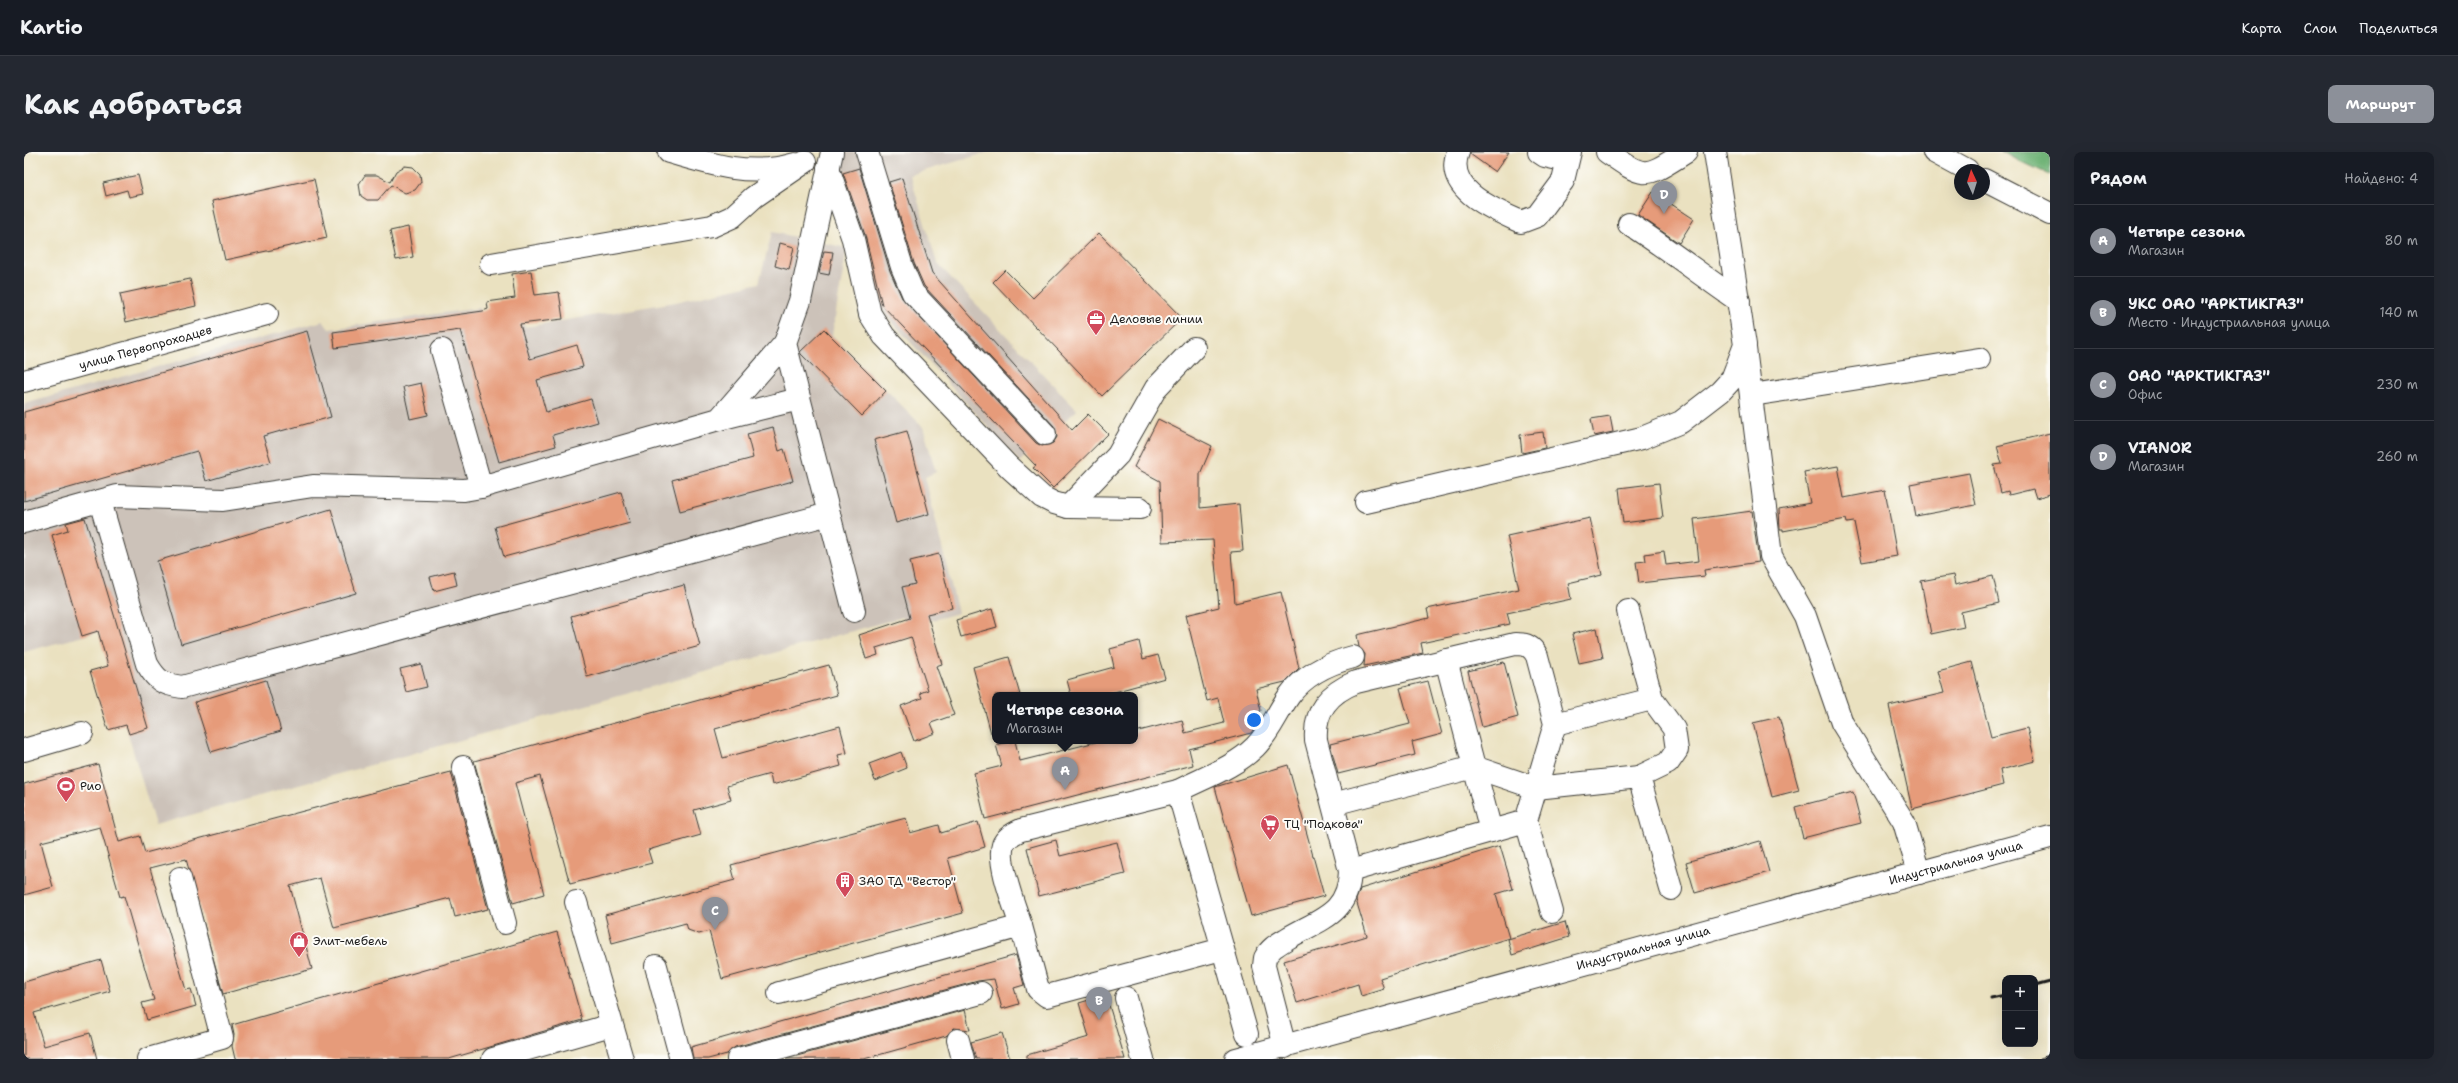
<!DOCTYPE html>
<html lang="ru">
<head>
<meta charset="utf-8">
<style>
  body { margin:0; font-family:"Shantell Sans",sans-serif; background:#242831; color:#f1f3f6 }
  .controls { position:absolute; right:12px; bottom:12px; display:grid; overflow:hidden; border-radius:8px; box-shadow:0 4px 16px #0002 }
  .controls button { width:36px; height:36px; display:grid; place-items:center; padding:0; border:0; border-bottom:1px solid #363941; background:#171b24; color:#f1f3f6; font:20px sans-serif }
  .compass { position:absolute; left:1930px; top:12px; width:36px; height:36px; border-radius:50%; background:#171b24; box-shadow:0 4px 16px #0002; rotate:356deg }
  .you { position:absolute; left:1230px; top:568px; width:14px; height:14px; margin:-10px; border:3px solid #fff; border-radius:50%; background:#1a73e8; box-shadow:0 0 0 6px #1a73e833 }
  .badge { display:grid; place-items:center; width:26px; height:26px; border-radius:50%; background:#8c9099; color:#fff; font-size:13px; font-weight:700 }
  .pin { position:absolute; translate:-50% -33px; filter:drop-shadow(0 1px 2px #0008) }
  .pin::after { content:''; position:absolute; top:21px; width:14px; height:12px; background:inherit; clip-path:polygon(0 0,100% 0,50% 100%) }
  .popup { position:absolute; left:968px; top:540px; width:146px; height:52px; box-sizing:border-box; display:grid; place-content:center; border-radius:8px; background:#171b24; filter:drop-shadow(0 1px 3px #0005); font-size:13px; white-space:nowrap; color:#9ea1a6 }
  .popup b { font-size:15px; color:#f1f3f6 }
  .popup::after { content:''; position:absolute; left:50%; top:100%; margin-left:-8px; border:8px solid transparent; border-top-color:#171b24 }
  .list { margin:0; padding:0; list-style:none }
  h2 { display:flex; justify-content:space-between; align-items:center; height:52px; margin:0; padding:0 16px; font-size:17px }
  h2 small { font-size:13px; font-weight:400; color:#9ea1a6 }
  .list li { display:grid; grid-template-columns:26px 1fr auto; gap:12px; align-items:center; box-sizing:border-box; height:72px; padding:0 16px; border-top:1px solid #363941 }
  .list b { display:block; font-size:15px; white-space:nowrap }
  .list p { margin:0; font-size:13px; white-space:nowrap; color:#9ea1a6 }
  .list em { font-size:13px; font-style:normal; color:#9ea1a6 }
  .map { position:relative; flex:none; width:2026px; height:907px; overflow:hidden; border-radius:8px }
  header { display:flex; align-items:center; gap:24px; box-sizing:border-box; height:56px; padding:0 20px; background:#171b24; border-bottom:1px solid #363941 }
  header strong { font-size:19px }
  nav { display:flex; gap:22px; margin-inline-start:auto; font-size:14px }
  .intro { display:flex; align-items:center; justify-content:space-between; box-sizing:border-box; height:96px; padding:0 24px }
  h1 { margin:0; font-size:28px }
  .button { padding:10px 18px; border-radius:8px; background:#8c9099; color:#fff; font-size:14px; font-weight:700 }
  main { display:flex; gap:24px; padding:0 24px }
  aside { flex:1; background:#171b24; border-radius:8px; box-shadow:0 4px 16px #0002 }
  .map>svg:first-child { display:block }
  .industrial { fill:#ccc2b9 }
  .forest { fill:#6fb377; stroke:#46684a }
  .building { fill:#e69b7a }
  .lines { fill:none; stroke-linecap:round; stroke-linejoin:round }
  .minor-casing { stroke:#3b3a35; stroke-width:24 }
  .minor { stroke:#fff; stroke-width:22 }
  .rail { stroke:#1c1c1c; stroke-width:3 }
  .labels { text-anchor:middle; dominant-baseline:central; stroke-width:4; stroke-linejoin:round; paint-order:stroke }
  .poi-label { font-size:12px; fill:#1c1c1c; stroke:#fdfcf7; text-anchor:start }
  .street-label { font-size:12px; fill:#1c1c1c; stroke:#fdfcf7 }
</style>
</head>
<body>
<header>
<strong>Kartio</strong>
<nav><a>Карта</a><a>Слои</a><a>Поделиться</a></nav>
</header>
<div class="intro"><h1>Как добраться</h1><a class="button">Маршрут</a></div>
<main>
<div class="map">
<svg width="2026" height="907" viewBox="0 0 2026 907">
  <rect width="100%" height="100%" fill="#fdfcf7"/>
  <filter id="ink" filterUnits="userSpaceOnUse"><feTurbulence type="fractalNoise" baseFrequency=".025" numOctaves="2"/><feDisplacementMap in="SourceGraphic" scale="8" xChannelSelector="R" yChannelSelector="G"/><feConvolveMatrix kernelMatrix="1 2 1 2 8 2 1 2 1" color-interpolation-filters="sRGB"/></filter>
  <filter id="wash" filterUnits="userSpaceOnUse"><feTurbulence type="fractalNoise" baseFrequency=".012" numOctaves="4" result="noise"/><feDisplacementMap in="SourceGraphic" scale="16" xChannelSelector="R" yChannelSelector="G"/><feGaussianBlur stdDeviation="0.9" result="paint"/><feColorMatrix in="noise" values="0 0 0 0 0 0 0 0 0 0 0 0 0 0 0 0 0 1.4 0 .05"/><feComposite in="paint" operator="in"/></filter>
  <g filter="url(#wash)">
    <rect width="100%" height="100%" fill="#eae1c0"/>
    <g class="industrial">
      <path d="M820,0h145l-79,23 27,88 140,147 -57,52 -139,-152 -41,-141z"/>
      <path d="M748,80l75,16 -15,87 91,92 13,45 -11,5 33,136 -51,14 -4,-10 -748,208 -57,-193 -74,20v-248l299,-83 6,8 151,-21 3,23 41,-6 1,2 151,-25 83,-19z"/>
    </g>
    <path class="forest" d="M1977,0h49v23z"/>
    <g id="blocks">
      <g class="building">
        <path d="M1446,0h39l-14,20 -25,-18z"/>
        <path d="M381,14l8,1 7,7 1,8 -6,8 -10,3 -14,-8 -13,15h-11l-6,-4 -2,-12 6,-9h12l13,7 6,-11z"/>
        <path d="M835,16l31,103 12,27 134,145 6,3 11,-3 4,-6 -3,-11 -130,-140 -10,-23 -25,-81 13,-4 30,95 140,157 16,-16 20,20 -55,54 -20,-20 3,-2 -154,-161 -17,-70 -22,-62z"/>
        <path d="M114,23l5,19 -14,3 -2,-7 -21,6 -3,-13z"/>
        <path d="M290,27l13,59 -102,22 -13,-59z"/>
        <path d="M1629,40l41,27 -15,24 -41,-28z"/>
        <path d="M384,75l5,30 -17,3 -6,-29z"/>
        <path d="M1075,81l83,85 -80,78 -109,-114 12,-12 28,28z"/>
        <path d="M756,91l14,4 -5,23 -14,-4z"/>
        <path d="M800,99l9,1 -4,23 -10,-2z"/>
        <path d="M507,119l4,24 24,-3 4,27 -43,5 10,35 47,-14 6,22 -46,13 9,32 45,-13 7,23 -45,13 3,11 -57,16 -39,-132 -125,18 -2,-16 150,-21 5,-2 -1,-7 28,-4 -3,-24z"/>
        <path d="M166,127l6,27 -70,16 -6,-28z"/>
        <path d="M800,177l62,62 -24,25 -61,-62 -1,-2z"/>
        <path d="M283,179l24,86 -68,19 8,26 -65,19 -9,-30 -173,50v-89z"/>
        <path d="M397,231l7,32 -18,4 -7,-32z"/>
        <path d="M1586,264l3,16 -19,4 -3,-17z"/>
        <path d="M1134,267l54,27 -12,28v34l39,-4 4,47 -12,1 4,51 46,-11 18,76 -14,14 -29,7 5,22 -8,3 3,12 -5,7 -62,16 4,16 -208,54 -11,-46 28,-7 -6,-21 19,-4 5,20 80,-20h35v-9l47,-12 3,13 39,-10 -6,-25 -11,3 -21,-86 33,-8 -6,-67 -51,2 -2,-61 -26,-14z"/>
        <path d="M749,275l6,24 5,-2 9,32 -113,30 -8,-31 81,-22 -6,-24z"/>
        <path d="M883,279l22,83 -33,9 -22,-83z"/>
        <path d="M1519,280l2,16 -23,5 -2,-18z"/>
        <path d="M2026,281v61l-14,4 -3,-9 -24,6 -1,-4 -7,2 -7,-28 8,-1 -5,-18z"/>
        <path d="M1814,314l6,32 41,-8 12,66 -35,6 -8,-40 -7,1 -1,-4 -63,12v-2h-3l-1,-20 31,-6 -6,-31z"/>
        <path d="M1945,321l7,32 -60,11 -6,-32z"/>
        <path d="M1635,331l4,35 -40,5 -4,-35z"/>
        <path d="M597,340l9,31 -126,34 -9,-30z"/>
        <path d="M307,357l25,84 -175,51 -24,-83z"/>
        <path d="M1728,359l7,51 -55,8 1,6 -66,7 -3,-21 10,-1 -1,-7 19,-3 2,14 33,-4 -5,-42z"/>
        <path d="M61,366l63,210 -19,6 -3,-9 -18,5 -18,-59 18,-5 -10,-35 -16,5 -30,-101 16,-5 -2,-7z"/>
        <path d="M1566,366l12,57 -34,8 3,16 -64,14 3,11 -89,19 2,10 -59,13 1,-12 -6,-7 -2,-12 72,-17 -2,-9 92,-20 -12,-53z"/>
        <path d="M915,402l13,54 -25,6 15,50 -6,2 18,49 -23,8 4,10 -21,8 -13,-35 21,-8 -2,-5 8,-3 -17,-53 -35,11 2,7 -12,4 -7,-24 51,-17 -8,-31 13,-3 -5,-23z"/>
        <path d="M430,419l3,14 -23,6 -4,-14z"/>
        <path d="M1929,423l2,10 38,-9 6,27 -38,9 3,15 -33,7 -10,-53z"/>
        <path d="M660,433l16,61 -113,31 -16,-61z"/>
        <path d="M968,457l5,18 -36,10 -5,-17z"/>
        <path d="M1573,476l6,30 -24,5 -7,-29z"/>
        <path d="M1115,489l4,18 15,-4 7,23 -62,17h-32l-4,-15 47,-13 -4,-18z"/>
        <path d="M985,505l11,38h-25v37l-4,1 -18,-66z"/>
        <path d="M1480,510l14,55 -36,10 -14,-56z"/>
        <path d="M1948,510l19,75 36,-9 8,33 -35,9 3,15 -91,24 -23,-103 55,-13 -6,-22z"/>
        <path d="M397,512l6,23 -21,5 -6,-23z"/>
        <path d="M805,513l8,30 -122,34 8,29 117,-32 7,27 -9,2 3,11 -69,19 -2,-11 -43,12 4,14 -37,10 7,25 -53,15 4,13 -82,21 -30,-108 -25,7 29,111 -31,9 -39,-142z"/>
        <path d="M242,528l15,51 -70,21 -16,-50z"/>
        <path d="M1404,529l14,53 -30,8 3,13 -77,19 -8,-30 80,-20 -10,-36z"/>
        <path d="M1755,565l20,73 -27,7 -19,-74z"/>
        <path d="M877,600l6,16 -32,13 -6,-17z"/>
        <path d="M74,612l21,78 21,-6 5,17 306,-81 37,137 -33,8 -5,-19 -116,30 -14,-50 -30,8 22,83 -89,25 -37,-135 -36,9 36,122 5,-1 5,17 -49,14 -5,-17 12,-3 -30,-104 -4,1 -20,-70 -59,15 12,45 -29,8v-111z"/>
        <path d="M1264,613l36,131 -73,20 -36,-129z"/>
        <path d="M1829,640l8,31 -58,15 -8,-31z"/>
        <path d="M882,666l4,15 29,-8 2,8 37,-11 7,25 -37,11 15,55 -241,66 -13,-48 -10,3 -11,-4 -2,-7 -74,20 -7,-28 130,-35 -4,-15z"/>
        <path d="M1032,688l4,16 57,-14 8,32 -86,22 -12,-48z"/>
        <path d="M1736,689l9,31 -74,21 -9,-31z"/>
        <path d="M1476,694l13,43 -17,5 13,44 -129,40 4,11 -23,7 -3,-12 -61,19 -13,-42 83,-25 -11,-36 4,-11z"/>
        <path d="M1541,770l4,15 -57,18 -4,-16z"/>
        <path d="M533,780l25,88 -133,39h-214l-3,-13 2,-11 -2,-10z"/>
        <path d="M992,803l8,30 -10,3 5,16 -17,5 -8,-30 -16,2 -243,66 -8,7 -19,5h-15l-2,-12z"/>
        <path d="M77,808l9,31 -76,22 10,33 46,-13 7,26h-73v-77z"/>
        <path d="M1082,843l19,64h-98v-4l62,-18 -10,-34z"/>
        <path d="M941,858l5,20 -16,-2 -8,8 -82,23h-78z"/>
        <path d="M978,881l8,26h-34l-5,-17z"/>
      </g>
    </g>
  </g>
  <g filter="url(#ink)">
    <use href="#blocks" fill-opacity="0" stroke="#3b3a35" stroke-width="1"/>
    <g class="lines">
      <g class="minor-casing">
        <g id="minor">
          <path d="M645,0c43,13 82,25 126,12"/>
          <path d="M808,0l-32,149 -15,42 69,268"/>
          <path d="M843,0l35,115 11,26 132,141"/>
          <path d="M1434,0c-15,38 37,58 63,70l16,-6 26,-35 7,-29"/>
          <path d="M1515,0l6,4 22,5"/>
          <path d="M1583,0c40,28 37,26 79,0"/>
          <path d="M1910,0l33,18"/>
          <path d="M804,16l25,71 17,75 14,22 125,131 33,30 12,6 14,4 72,1"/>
          <path d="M1960,28l66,34"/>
          <path d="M1605,72c38,24 73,52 110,77"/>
          <path d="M467,112l221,-38 20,-9 22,-20 51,-35"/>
          <path d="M1721,196l26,208 34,60 37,107 62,99 15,51"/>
          <path id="s1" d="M0,229l243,-67"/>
          <path d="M1728,243l227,-36"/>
          <path d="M695,267l80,-20"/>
          <path d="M457,335l238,-68 66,-76"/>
          <path d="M76,349l47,163c10,17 15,20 35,23l647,-173"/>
          <path d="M1342,350l276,-64 39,-16 39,-30 12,-13 13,-34 -30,-193"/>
          <path d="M1044,355l50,-52 38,-67 38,-40"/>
          <path d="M0,370l93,-26 106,4 90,-14 151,4 17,-3 -39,-137"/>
          <path d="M1422,508l45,171"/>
          <path d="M1531,572l97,-25 -24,-88"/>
          <path d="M0,598l58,-17"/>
          <path d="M439,615l42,156"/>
          <path d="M1615,625l29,-14 9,-13 -3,-21 -22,-30"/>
          <path d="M1154,639c25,-13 57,-24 77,-44 15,-15 22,-34 34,-51 15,-21 41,-33 64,-39"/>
          <path d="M1309,652l141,-37 62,21 103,-11 32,112"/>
          <path d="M1326,719l-34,-131c-2,-30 13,-47 40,-58l159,-38c11,0 17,2 22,12l18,68 -29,97 26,91"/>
          <path d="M552,750l46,157"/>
          <path d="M997,774l17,63 9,7 175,-47"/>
          <path d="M632,814l25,93"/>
          <path d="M755,841l242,-67c-6,-19 -24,-63 -18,-81 3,-8 11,-12 18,-15l157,-39 69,243"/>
          <path d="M1102,846l17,61"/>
          <path d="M934,888l5,19"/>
          <path d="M1261,895l-21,-81 1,-8c5,-10 13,-14 23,-20 32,-19 61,-24 62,-67l176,-50"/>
          <path d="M124,907l74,-21 -42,-160"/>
          <path d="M469,907l118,-34"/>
          <path d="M714,907l243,-66"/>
          <path id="s2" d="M1212,907l814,-222"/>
        </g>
      </g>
      <use href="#minor" class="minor"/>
      <g class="rail">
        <path d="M2011,834l15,-4"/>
        <path d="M1967,846l14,-3"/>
        <path d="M2016,907l10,-3"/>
      </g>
    </g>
  </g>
  <defs>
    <g id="office-pin" transform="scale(1)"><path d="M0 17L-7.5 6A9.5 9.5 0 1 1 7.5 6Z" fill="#d1495b" stroke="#fdfcf7"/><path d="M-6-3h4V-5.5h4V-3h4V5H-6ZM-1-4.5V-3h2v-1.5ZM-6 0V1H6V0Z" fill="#fff"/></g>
    <g id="stadium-pin" transform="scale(1)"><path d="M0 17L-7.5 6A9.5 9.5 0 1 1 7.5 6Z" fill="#d1495b" stroke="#fdfcf7"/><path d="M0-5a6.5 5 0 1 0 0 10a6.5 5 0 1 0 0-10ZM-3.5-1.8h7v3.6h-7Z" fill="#fff"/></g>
    <g id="supermarket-pin" transform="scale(1)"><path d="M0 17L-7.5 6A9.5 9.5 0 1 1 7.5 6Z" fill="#d1495b" stroke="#fdfcf7"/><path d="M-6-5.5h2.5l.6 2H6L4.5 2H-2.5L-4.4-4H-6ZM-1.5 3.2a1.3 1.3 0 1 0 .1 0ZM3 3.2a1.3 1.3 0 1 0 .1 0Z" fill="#fff"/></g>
    <g id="building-pin" transform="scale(1)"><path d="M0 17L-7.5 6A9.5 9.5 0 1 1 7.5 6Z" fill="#d1495b" stroke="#fdfcf7"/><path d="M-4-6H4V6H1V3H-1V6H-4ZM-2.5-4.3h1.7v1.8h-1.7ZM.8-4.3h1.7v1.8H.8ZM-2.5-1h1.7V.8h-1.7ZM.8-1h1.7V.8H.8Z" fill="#fff"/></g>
    <g id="shop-pin" transform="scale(1)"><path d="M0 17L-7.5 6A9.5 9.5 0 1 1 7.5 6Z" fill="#d1495b" stroke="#fdfcf7"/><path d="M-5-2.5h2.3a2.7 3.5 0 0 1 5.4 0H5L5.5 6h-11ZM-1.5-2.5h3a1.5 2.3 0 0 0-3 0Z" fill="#fff"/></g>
  </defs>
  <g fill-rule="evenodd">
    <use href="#office-pin" x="1072" y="167"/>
    <use href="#stadium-pin" x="42" y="634"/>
    <use href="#supermarket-pin" x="1246" y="672"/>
    <use href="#building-pin" x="821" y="729"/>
    <use href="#shop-pin" x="275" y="789"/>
  </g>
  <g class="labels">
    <g class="poi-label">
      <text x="1086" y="167">Деловые линии</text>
      <text x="56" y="634">Рио</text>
      <text x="1260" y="672">ТЦ "Подкова"</text>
      <text x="835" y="729">ЗАО ТД "Вестор"</text>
      <text x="289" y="789">Элит-мебель</text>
    </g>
    <g class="street-label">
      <text stroke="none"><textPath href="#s1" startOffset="126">улица Первопроходцев</textPath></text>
      <text stroke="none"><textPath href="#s2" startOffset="746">Индустриальная улица</textPath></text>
      <text stroke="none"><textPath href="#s2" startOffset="422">Индустриальная улица</textPath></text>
    </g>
  </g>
</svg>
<div class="controls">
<button>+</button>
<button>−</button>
</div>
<svg class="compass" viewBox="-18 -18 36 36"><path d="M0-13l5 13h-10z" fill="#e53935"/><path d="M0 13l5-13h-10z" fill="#9ea1a6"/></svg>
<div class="you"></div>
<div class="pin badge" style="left:1041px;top:638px">A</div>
<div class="popup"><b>Четыре сезона</b>Магазин</div>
<div class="pin badge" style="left:1075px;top:868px">B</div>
<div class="pin badge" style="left:691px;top:778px">C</div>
<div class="pin badge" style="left:1640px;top:62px">D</div>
</div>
<aside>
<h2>Рядом<small>Найдено: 4</small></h2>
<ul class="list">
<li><span class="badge">A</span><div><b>Четыре сезона</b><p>Магазин</p></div><em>80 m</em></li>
<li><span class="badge">B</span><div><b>УКС ОАО &quot;АРКТИКГАЗ&quot;</b><p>Место · Индустриальная улица</p></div><em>140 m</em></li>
<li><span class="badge">C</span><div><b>ОАО &quot;АРКТИКГАЗ&quot;</b><p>Офис</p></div><em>230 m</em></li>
<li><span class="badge">D</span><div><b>VIANOR</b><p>Магазин</p></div><em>260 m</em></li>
</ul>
</aside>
</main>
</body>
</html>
